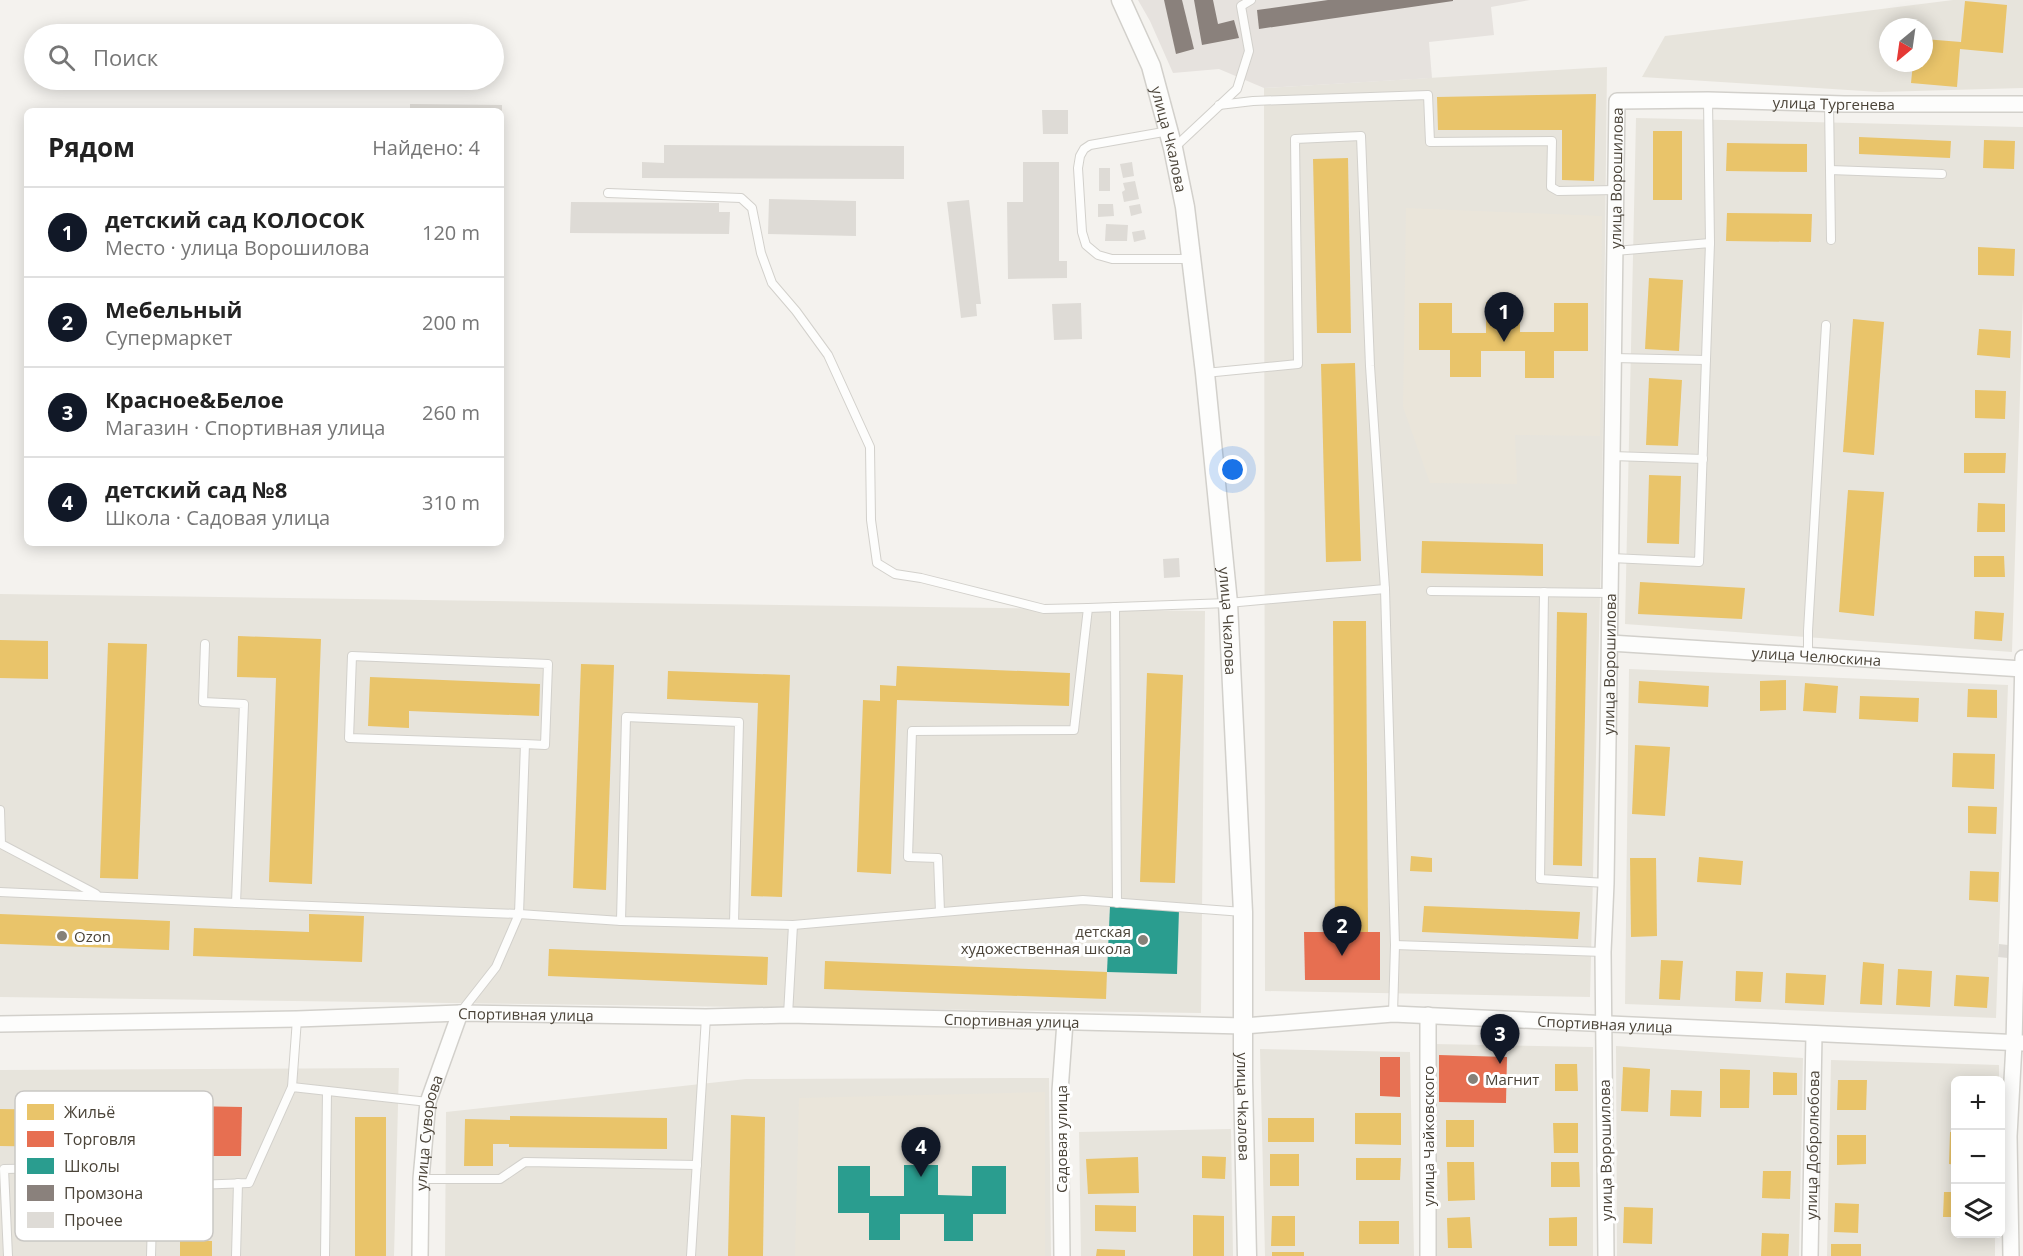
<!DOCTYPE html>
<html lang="ru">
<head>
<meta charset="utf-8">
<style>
  body { margin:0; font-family:"Open Sans",sans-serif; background:#f2f2f2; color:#222 }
  .controls { position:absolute; right:18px; bottom:18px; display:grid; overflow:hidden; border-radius:9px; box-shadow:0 3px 15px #0003 }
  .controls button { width:54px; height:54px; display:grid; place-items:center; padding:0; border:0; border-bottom:2px solid #e0e0e0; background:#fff; color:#222; font:30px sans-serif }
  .compass { position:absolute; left:1879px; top:18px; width:54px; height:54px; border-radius:50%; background:#fff; box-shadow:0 3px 15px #0003; rotate:209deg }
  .you { position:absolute; left:1233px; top:470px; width:21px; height:21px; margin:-15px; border:4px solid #fff; border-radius:50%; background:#1a73e8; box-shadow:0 0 0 9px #1a73e833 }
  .badge { display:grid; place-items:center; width:39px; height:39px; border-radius:50%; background:#111827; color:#fff; font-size:20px; font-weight:700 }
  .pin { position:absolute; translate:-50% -50px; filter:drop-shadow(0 2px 3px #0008) }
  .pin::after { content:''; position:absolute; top:32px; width:21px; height:18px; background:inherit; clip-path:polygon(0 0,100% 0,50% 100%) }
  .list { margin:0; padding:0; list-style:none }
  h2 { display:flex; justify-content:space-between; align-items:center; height:78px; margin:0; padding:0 24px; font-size:26px }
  h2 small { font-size:20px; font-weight:400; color:#767676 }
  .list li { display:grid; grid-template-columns:39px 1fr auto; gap:18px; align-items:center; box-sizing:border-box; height:90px; padding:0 24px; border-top:2px solid #e0e0e0 }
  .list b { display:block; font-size:22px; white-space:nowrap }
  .list p { margin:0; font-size:20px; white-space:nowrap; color:#767676 }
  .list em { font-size:20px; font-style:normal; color:#767676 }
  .icon { flex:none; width:33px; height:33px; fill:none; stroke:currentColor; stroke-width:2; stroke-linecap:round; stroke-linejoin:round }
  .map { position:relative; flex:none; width:2023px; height:1256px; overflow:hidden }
  .search { position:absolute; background:#fff; box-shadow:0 3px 15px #0003; left:24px; top:24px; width:480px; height:66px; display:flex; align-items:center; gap:15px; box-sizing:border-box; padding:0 21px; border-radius:33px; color:#767676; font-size:22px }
  .panel { position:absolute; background:#fff; box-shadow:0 3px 15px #0003; left:24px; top:108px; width:480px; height:438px; border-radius:9px }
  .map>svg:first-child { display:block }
  .residential { fill:#e7e4dc; fill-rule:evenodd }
  .industrial { fill:#e6e2de }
  .education { fill:#eae5da }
  .homes { fill:#e9c46a }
  .shops { fill:#e76f51 }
  .schools { fill:#2a9d8f }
  .industry { fill:#8a817c }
  .building { fill:#dedbd6 }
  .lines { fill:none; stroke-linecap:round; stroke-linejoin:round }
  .service-casing { stroke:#d2d0cb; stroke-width:10 }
  .minor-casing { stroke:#d2d0cb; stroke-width:18 }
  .tertiary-casing { stroke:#d2d0cb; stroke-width:21 }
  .service { stroke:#fdfdfc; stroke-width:8 }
  .minor { stroke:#fdfdfc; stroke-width:15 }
  .tertiary { stroke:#fdfdfc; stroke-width:18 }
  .poi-dot { fill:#868178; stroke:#fff; stroke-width:2 }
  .labels { text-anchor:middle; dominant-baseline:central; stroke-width:6; stroke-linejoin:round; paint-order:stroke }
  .street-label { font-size:15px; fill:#4b4439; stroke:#fff }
  .poi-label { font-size:15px; fill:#4b4439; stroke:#fff; text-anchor:start }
  .key { fill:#fff; stroke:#c9c7c4; stroke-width:1.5 }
  .key-label { font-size:16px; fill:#4b4439 }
</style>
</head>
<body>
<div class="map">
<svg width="2023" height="1256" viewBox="0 0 2023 1256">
  <rect width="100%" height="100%" fill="#f4f2ee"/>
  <g class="residential">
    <path d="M1953,0h70v88l-144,4 -237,-15 23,-41zM1888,27h36v36h-36z"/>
    <path d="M1607,67l-5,448 -12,482 -325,-6 -1,-903z"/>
    <path d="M1636,118l387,9v171l-11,354 -387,-28z"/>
    <path d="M0,594l1205,17 -4,402 -1201,-16z"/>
    <path d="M1629,669l379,16 -12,333 -371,-14z"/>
    <path d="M1434,1044l159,3v209h-156z"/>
    <path d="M1616,1046l187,12 -4,198h-182z"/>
    <path d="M1260,1049l150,3 4,204h-149z"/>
    <path d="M1831,1060l168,5v15h-43v154h39v22h-168z"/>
    <path d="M399,1068l-5,188h-394v-186z"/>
    <path d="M1049,1078l2,178h-606l1,-144 300,-33z"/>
    <path d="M1231,1129l2,127h-152l-2,-124z"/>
  </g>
  <path class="industrial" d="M1138,0h392l-39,7 3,28 -65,7 3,36 -168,10 -45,-19 -46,4 -23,-52z"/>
  <g class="education">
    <path d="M1406,208l196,8 -2,220 -85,-1 2,49 -87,-1 -27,-76z"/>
    <path d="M1045,1092v164h-250l4,-158z"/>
  </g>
  <g class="homes">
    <path d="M1965,1l42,4 -4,48 -43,-4 -3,38 -46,-4 2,-20h11v-24l37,3z"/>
    <path d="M1596,94l-2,87 -32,-1v-50h-124l-1,-33z"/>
    <rect x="1653" y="131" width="29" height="69"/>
    <path d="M1859,137l92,4 -1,17 -91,-4z"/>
    <path d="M1984,140l31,1 -1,28 -31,-1z"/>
    <path d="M1727,143l80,1v28l-81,-1z"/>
    <path d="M1348,158l3,175h-34l-4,-174z"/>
    <path d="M1727,213l85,1 -1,28 -85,-1z"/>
    <path d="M1978,247l37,2 -1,27 -36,-1z"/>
    <path d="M1649,278l34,2 -4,71 -34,-2z"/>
    <path d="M1486,302h34v30h34v-29h34v48h-34v27h-29v-27h-44v26h-31v-27h-31v-47h33v30h34z"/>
    <path d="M1853,319l31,3 -10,133 -31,-3z"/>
    <path d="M1979,329l32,2 -1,27 -33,-3z"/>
    <path d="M1355,363l6,198 -35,1 -5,-198z"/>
    <path d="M1649,378l33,2 -4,66 -32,-1z"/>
    <path d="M1975,390l31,1 -1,28 -30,-1z"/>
    <path d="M1964,453h42l-1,20h-41z"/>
    <path d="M1649,475l32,1 -2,68 -32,-1z"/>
    <path d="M1848,490l36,2 -10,124 -35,-4z"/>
    <path d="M1978,503l27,1v28h-28z"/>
    <path d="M1422,541l121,3v32l-122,-3z"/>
    <path d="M1974,556h30l1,21h-31z"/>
    <path d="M1640,582l105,6 -3,31 -104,-5z"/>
    <path d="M1975,611l29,2 -2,28 -28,-2z"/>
    <path d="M1557,612l30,1 -5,253 -29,-1z"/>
    <path d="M1333,621h33l2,311h-33z"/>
    <path d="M238,636l83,3 -9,245 -43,-2 7,-204 -39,-1z"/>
    <path d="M0,640l48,1v38l-48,-1z"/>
    <path d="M108,643l39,1 -9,235 -38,-1z"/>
    <path d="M581,664l33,1 -8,225 -33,-2z"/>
    <path d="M897,666l173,7 -1,33 -172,-6 -6,174 -34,-2 6,-172 17,1v-16l16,1z"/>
    <path d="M668,671l122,4 -8,222 -31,-1 7,-193 -91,-4z"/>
    <path d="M1147,673l36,2 -8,208 -35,-1z"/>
    <path d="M370,677l170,7 -1,32 -130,-5v17l-41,-2z"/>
    <path d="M1786,680v30l-26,1v-30z"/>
    <path d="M1639,681l70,5 -1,21 -70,-4z"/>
    <path d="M1805,683l33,3 -2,27 -33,-2z"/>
    <path d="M1968,689l29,1v28l-30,-1z"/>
    <path d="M1860,696l59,2 -1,24 -59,-3z"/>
    <path d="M1635,745l35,2 -5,69 -33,-2z"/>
    <path d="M1953,753l42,1 -1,35 -42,-2z"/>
    <path d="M1968,806l29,1 -1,27 -28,-1z"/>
    <path d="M1411,856l21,2v14l-22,-1z"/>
    <path d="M1699,857l44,4 -2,24 -44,-3z"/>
    <path d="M1630,858h26l1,78 -26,1z"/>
    <path d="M1970,871l29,1 -1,30 -29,-2z"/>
    <path d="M1424,906l156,6 -2,27 -156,-7z"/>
    <path d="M0,914l170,7 -1,29 -169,-6z"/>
    <path d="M309,914l55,2 -2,46 -169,-6 1,-28 115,4z"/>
    <path d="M549,949l219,8 -1,28 -219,-9z"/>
    <path d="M1661,960l22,1 -3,39 -21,-1z"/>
    <path d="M825,961l282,11 -1,27 -282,-10z"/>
    <path d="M1863,962l21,2 -2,41 -22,-1z"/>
    <path d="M1898,969l34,2 -2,36 -34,-2z"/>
    <path d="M1736,971l27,1 -2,30 -26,-1z"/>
    <path d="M1786,973l40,2 -2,30 -39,-2z"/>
    <path d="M1956,975l33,2 -2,31 -33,-2z"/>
    <path d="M1555,1064h22l1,27h-23z"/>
    <path d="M1623,1067l27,2 -2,43 -27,-1z"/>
    <path d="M1720,1069l30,1 -1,38h-29z"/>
    <path d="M1773,1072l24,1v22h-24z"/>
    <path d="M1838,1080h29l-1,30h-29z"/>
    <path d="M1671,1090l31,1 -1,26 -31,-1z"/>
    <path d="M0,1109l190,3 -1,37 -189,-3z"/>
    <path d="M1355,1113h46v32l-46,-1z"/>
    <path d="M731,1115l34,2 -2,139h-35z"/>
    <path d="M510,1116l157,2v31l-158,-2v-3h-16v22h-29l1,-47 45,1z"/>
    <rect x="355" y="1117" width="31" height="139"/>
    <rect x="1268" y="1118" width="46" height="24"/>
    <rect x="1446" y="1120" width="28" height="27"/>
    <path d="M1553,1123h25v30h-24z"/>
    <path d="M1950,1132h6v33l-7,-1z"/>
    <path d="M1837,1135h29v29l-29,1z"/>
    <rect x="1270" y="1154" width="29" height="32"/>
    <path d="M1202,1156l24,1 -1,22 -23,-1z"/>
    <path d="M1138,1157l1,36 -51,1 -2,-35z"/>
    <path d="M1356,1158h45l-1,22h-44z"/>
    <path d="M1447,1162h27l1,38 -27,1z"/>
    <path d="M1551,1162h28l1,25h-29z"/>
    <path d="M1763,1171h28l-1,28 -28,-1z"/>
    <path d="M1944,1192h12v25h-13z"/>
    <path d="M1835,1203l24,1 -1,29 -24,-1z"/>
    <path d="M1095,1205l41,1v26l-41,-1z"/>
    <path d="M1624,1207l29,1 -1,36 -29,-1z"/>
    <path d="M1193,1215l31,1v40h-31z"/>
    <path d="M1272,1216h23v30h-24z"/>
    <path d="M1470,1217l2,31h-24l-1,-30z"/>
    <path d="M1577,1217v29h-28v-28z"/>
    <rect x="1359" y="1221" width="40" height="23"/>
    <path d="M1762,1233l27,1 -1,22h-27z"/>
    <path d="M180,1240l32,1v15h-32z"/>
    <rect x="1831" y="1244" width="30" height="12"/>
    <path d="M1097,1249l28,1v6h-29z"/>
    <rect x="1272" y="1252" width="32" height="4"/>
  </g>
  <g class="shops">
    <path d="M1304,932h76v48h-75z"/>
    <path d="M1439,1055l68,2 -1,46 -67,-1z"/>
    <path d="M1380,1057h20v40l-20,-1z"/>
    <path d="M190,1106l52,1 -1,49h-52z"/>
  </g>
  <g class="schools">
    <path d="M1110,906l69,3 -2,65 -70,-2z"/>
    <path d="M904,1165h34v30l34,1v-30h34v48h-33v27h-29v-27h-44v26h-31v-27h-31v-47h32v30h34z"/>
  </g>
  <g class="industry">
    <path d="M1164,0h18l12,49 -18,5z"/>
    <path d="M1194,0h19l5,24 16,-4 5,18 -37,7z"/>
    <path d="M1328,0h125v1l-194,28 -2,-19z"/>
  </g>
  <g class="building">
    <path d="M410,104l92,1v6h-92z"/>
    <path d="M1042,110h26v24h-25z"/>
    <path d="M664,145l240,1v33l-262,-1v-16l22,1z"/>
    <path d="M1023,162h36v99h8v17l-59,1 -1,-77h16z"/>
    <path d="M1132,162l2,14 -11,2 -3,-14z"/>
    <rect x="1099" y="168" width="11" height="23"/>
    <path d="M1135,181l4,18 -15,3 -2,-10 3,-2 -2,-7z"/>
    <path d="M769,199l87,2v35l-88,-2z"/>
    <path d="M969,200l12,104h-5l1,12 -16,2 -14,-116z"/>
    <path d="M571,202l148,1v9h11l-1,22 -159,-1z"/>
    <path d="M1098,204h15l1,12 -16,1z"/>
    <path d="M1140,204l2,9 -11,3 -2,-10z"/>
    <path d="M1106,224l22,1 -1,16h-22z"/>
    <path d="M1144,230l2,9 -12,3 -2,-10z"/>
    <path d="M1081,303l1,36 -28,1 -2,-36z"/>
    <path d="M1179,558l1,19 -16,1 -1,-19z"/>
    <path d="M1999,944l9,1v13l-10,-1z"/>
  </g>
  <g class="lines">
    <g class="service-casing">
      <g id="service">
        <path d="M1708,100l2,143"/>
        <path d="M1829,103l2,137"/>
        <path d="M1219,105l34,-4 175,-6 2,47 122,-1 -1,46 7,4 58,-1"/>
        <path d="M1169,131l-79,14 -6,4 -4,7 -2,12 4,64 4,13 12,10 14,4h79"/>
        <path d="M1175,147l62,-58 12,-38 -8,-45 10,-6"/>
        <path d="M1830,170l112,4"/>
        <path d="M608,193l133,5 11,10 9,45 11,30 24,28 32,44 42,92 1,73 6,43 18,11 26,4 123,31 44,-1"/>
        <path d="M1614,358l92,2"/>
        <path d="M1205,373l93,-9 -3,-225 66,-3 9,230 15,223 10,356 -2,69"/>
        <path d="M1612,456l91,3"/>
        <path d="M1611,558l88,4 11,-319 -95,8"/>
        <path d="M1431,591l180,2"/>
        <path d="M1544,592l-4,287 66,4"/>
        <path d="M1115,607l2,296"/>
        <path d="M205,644l-2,58 41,2 -8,199 283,11 6,-170 -176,-6 3,-82 196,8 -3,81 -20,-1"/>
        <path d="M1808,655v-24l18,-306"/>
        <path d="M0,810l1,34 95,50"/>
        <path d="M0,892l236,11"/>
        <path d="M940,912l-2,-54 -30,-1 4,-126 162,-1 14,-122 140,-5 157,-14"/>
        <path d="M621,921l5,-204 113,5 -5,201"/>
        <path d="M1395,945l208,7"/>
        <path d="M460,1013l36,-46 23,-53 102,7 172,4 290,-25 160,12"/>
        <path d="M788,1015l5,-90"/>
        <path d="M292,1087l5,-68"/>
        <path d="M421,1179h79l25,-17 172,3"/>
        <path d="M8,1256l-4,-87 163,-3 28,19 54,-2 43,-96 136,15"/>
        <path d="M151,1256l1,-36 41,-37"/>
        <path d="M236,1256l2,-73"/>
        <path d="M325,1256l2,-165"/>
        <path d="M691,1256l15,-239"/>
      </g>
    </g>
    <g class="minor-casing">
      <g id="minor">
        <path id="s1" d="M1610,643l413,26"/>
        <path d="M1428,1015v241"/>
        <path id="s2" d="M0,1024l297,-5 163,-6 246,4 82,-2 456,11 149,-12 630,29"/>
        <path id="s3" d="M420,1256l1,-77 7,-77 32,-89"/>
        <path d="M1062,1256l-2,-165 5,-69"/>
        <path id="s4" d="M1606,1256l-3,-304 3,-69 11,-782 91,-1 136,4h179"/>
        <path id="s5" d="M1810,1256l4,-222"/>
        <path d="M2011,1256l-2,-120 5,-92 9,-386"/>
      </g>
    </g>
    <g class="tertiary-casing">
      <g id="tertiary">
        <path id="s6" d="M1121,0l30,66 22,82 12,59 20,166 23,230 15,309v168l4,176"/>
      </g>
    </g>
    <use href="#service" class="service"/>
    <use href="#minor" class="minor"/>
    <use href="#tertiary" class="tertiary"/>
  </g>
  <g class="poi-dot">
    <circle cx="62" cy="936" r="6"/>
    <circle cx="1143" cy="940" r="6"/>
    <circle cx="1473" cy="1079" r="6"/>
  </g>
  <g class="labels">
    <g class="street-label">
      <text stroke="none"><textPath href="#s4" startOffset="1372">улица Тургенева</textPath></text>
      <text stroke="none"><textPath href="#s6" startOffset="148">улица Чкалова</textPath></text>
      <text stroke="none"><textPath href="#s4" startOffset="1078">улица Ворошилова</textPath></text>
      <text stroke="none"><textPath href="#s6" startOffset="634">улица Чкалова</textPath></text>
      <text stroke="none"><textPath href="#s1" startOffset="207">улица Челюскина</textPath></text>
      <text stroke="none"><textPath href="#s4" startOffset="592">улица Ворошилова</textPath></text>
      <text stroke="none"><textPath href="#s2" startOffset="526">Спортивная улица</textPath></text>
      <text stroke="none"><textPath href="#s2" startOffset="1012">Спортивная улица</textPath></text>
      <text stroke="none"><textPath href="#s2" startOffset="1606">Спортивная улица</textPath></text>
      <text stroke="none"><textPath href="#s6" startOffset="1120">улица Чкалова</textPath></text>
      <text stroke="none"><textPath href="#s3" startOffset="124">улица Суворова</textPath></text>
      <text transform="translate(1428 1136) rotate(-90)">улица Чайковского</text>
      <text transform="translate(1061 1139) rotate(-90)">Садовая улица</text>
      <text stroke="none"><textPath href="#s5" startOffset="111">улица Добролюбова</textPath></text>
      <text transform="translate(1605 1150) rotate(-91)">улица Ворошилова</text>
    </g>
    <g class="poi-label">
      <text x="1131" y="931" text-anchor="end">детская<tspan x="1131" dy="17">художественная школа</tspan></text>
      <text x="74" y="936">Ozon</text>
      <text x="1485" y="1079">Магнит</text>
    </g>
  </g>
  <rect x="15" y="1091" width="198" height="150" rx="9" class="key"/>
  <rect x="27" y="1104" width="27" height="16" fill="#e9c46a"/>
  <rect x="27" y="1131" width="27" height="16" fill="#e76f51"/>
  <rect x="27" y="1158" width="27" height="16" fill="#2a9d8f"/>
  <rect x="27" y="1185" width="27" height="16" fill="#8a817c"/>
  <rect x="27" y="1212" width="27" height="16" fill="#dedbd6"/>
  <g class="key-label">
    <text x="64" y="1118">Жильё</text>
    <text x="64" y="1145">Торговля</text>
    <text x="64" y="1172">Школы</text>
    <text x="64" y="1199">Промзона</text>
    <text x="64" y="1226">Прочее</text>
  </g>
</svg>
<div class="controls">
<button>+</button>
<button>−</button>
<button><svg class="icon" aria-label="layers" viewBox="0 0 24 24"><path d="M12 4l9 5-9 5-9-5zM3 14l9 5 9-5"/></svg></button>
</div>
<svg class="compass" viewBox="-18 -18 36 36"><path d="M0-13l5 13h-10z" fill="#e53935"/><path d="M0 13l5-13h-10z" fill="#767676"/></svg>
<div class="you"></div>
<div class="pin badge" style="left:1504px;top:342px">1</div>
<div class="pin badge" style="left:1342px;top:956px">2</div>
<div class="pin badge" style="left:1500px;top:1064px">3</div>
<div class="pin badge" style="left:921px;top:1177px">4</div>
<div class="search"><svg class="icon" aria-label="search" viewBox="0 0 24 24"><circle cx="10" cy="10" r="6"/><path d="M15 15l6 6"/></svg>Поиск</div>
<section class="panel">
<h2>Рядом<small>Найдено: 4</small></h2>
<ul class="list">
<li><span class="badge">1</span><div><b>детский сад КОЛОСОК</b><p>Место · улица Ворошилова</p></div><em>120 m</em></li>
<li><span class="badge">2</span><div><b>Мебельный</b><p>Супермаркет</p></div><em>200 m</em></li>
<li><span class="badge">3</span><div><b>Красное&amp;Белое</b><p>Магазин · Спортивная улица</p></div><em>260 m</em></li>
<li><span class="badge">4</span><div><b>детский сад №8</b><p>Школа · Садовая улица</p></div><em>310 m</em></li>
</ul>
</section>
</div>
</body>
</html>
